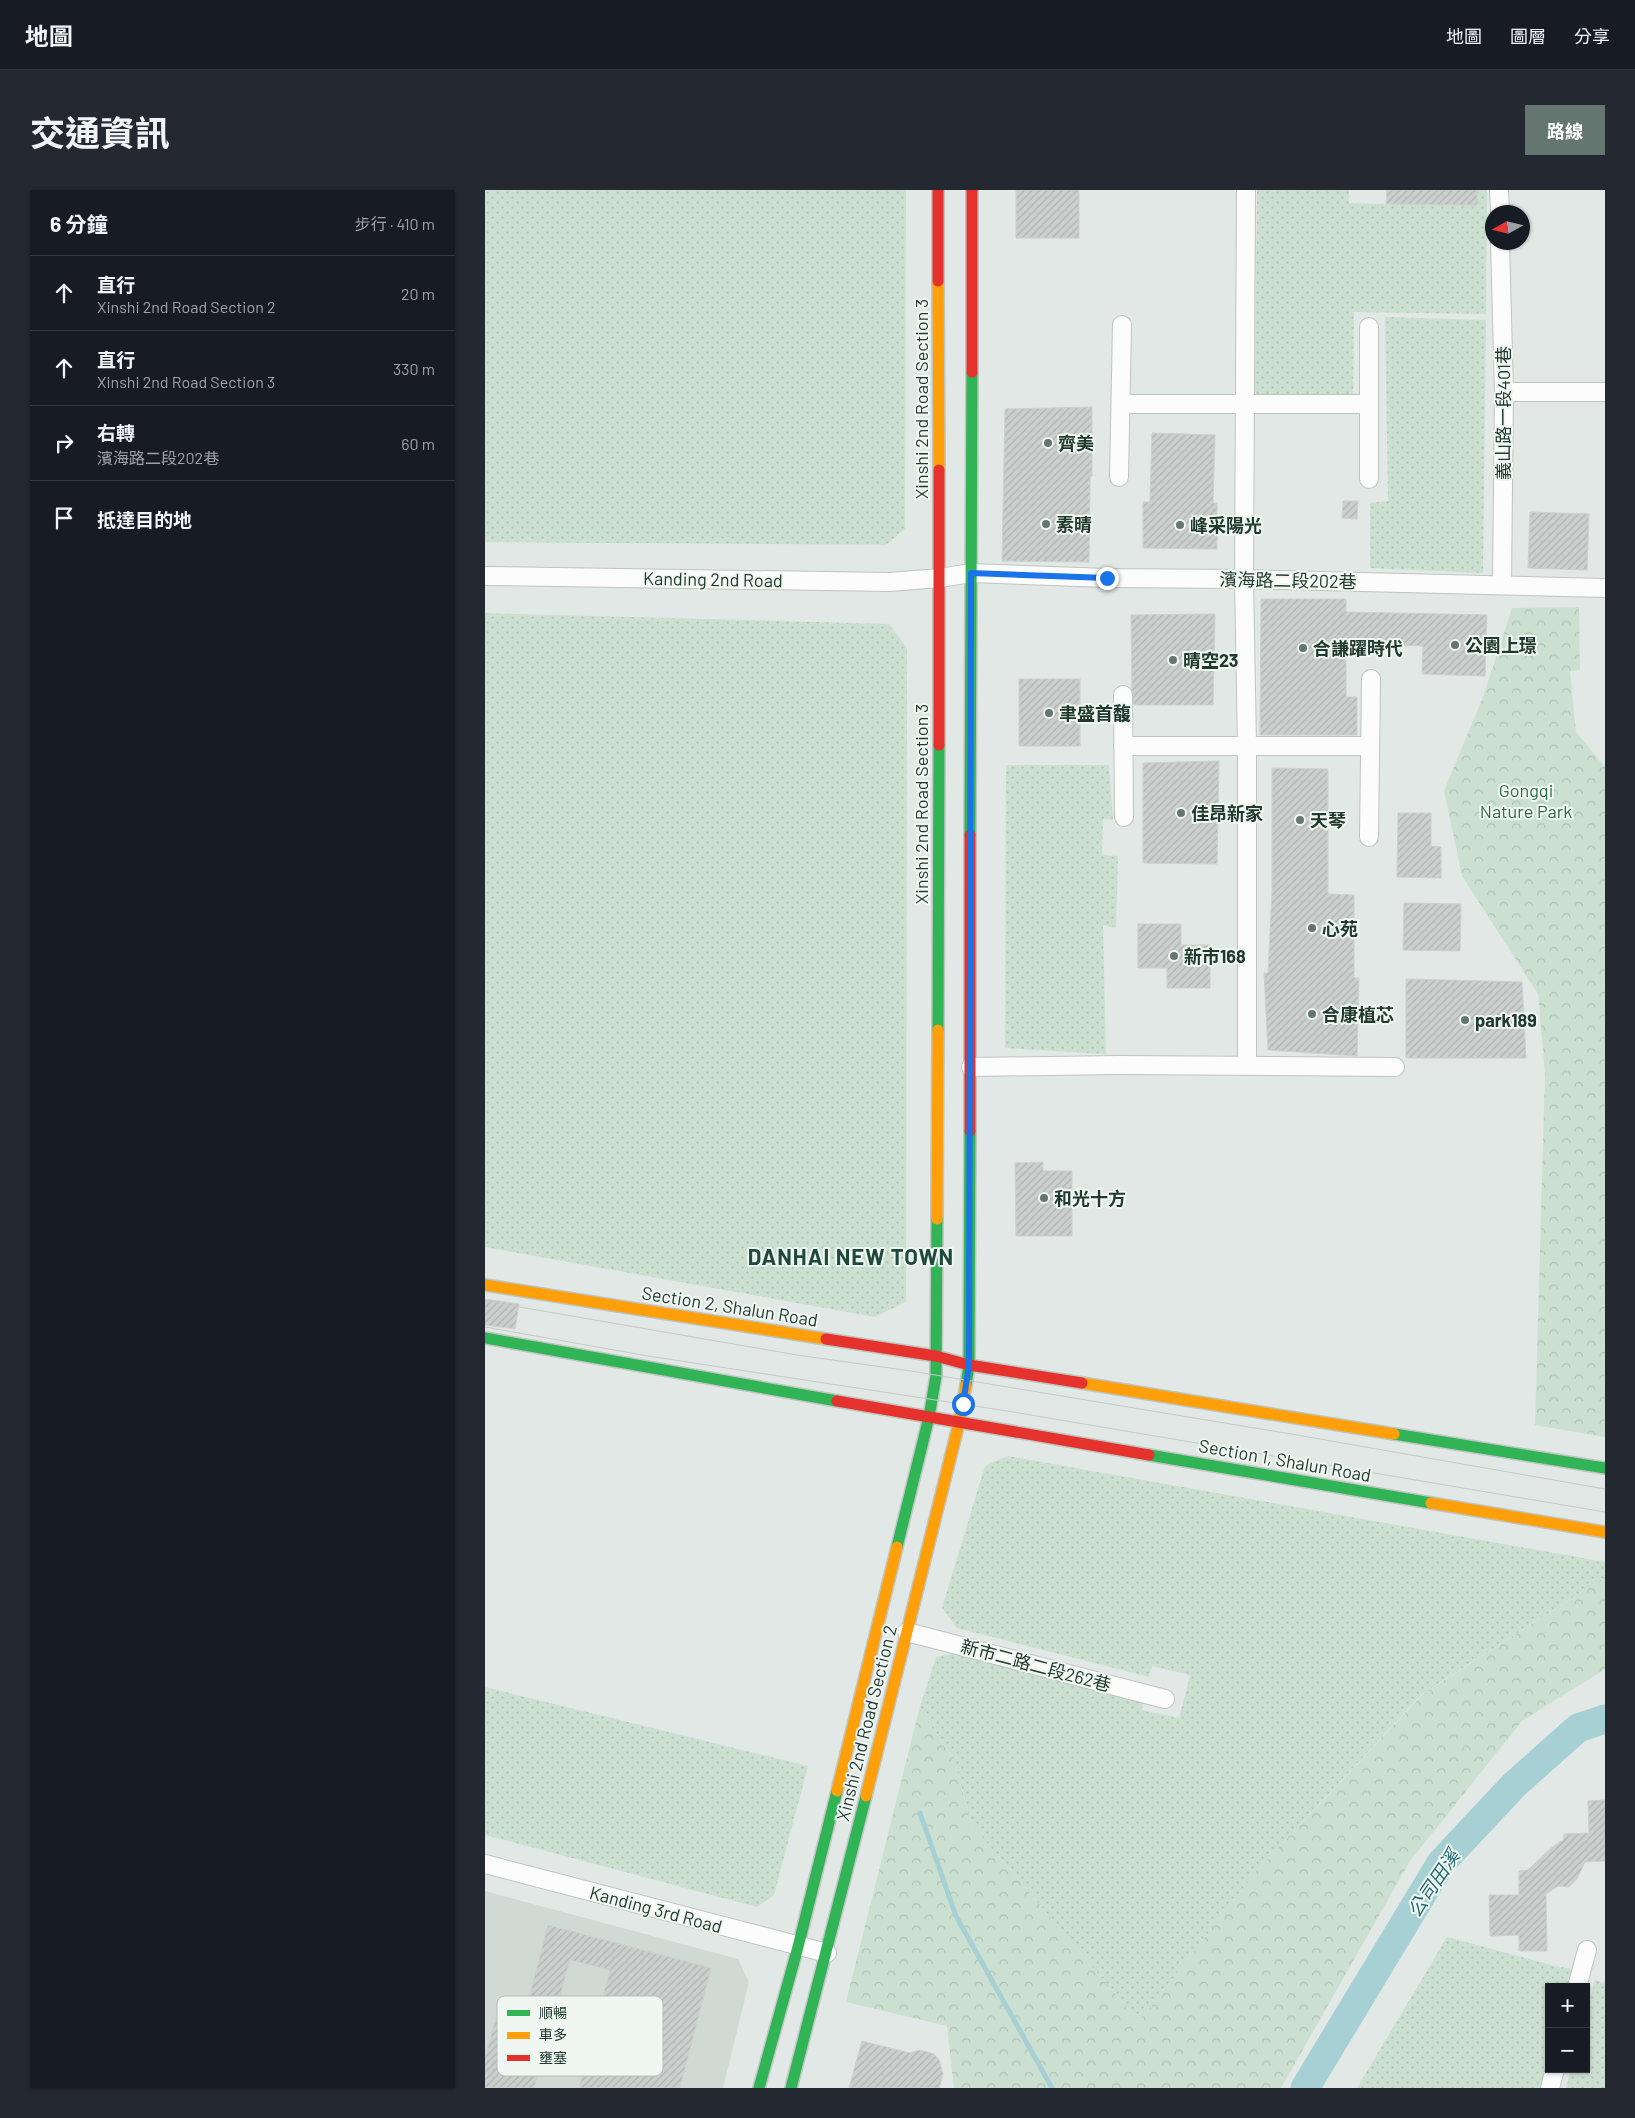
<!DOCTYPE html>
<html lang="zh-TW">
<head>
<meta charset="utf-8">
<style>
  body { margin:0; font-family:Barlow,"Noto Sans TC",sans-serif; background:#242831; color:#f1f3f6 }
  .controls { position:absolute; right:15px; bottom:15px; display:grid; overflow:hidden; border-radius:0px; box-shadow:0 1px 4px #0004 }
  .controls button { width:45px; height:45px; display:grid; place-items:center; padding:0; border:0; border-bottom:1px solid #363941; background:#171b24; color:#f1f3f6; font:25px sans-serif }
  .compass { position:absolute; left:1000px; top:15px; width:45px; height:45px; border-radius:50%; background:#171b24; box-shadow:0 1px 4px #0004; rotate:262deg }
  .stop { position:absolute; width:15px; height:15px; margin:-11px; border:4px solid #1a73e8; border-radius:50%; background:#fff }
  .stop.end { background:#1a73e8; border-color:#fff; box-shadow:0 1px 5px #0008 }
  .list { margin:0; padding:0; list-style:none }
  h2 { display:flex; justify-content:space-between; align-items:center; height:65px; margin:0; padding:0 20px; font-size:21px }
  h2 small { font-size:16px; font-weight:400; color:#9ea1a6 }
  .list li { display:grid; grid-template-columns:32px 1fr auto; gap:15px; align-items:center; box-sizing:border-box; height:75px; padding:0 20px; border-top:1px solid #363941 }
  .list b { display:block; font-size:19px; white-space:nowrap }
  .list p { margin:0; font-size:16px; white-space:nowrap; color:#9ea1a6 }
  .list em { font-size:16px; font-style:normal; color:#9ea1a6 }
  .icon { flex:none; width:28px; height:28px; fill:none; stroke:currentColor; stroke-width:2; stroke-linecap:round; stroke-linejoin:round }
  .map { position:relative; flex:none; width:1120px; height:1898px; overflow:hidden; border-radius:0px }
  header { display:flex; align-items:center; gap:30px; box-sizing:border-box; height:70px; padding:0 25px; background:#171b24; border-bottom:1px solid #363941 }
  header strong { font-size:24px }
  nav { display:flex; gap:28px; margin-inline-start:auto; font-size:18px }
  .intro { display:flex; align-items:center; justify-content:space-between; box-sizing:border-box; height:120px; padding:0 30px }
  h1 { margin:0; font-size:35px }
  .button { padding:12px 22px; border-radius:0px; background:#657670; color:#fff; font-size:18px; font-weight:700 }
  main { display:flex; gap:30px; padding:0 30px }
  aside { flex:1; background:#171b24; border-radius:0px; box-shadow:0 1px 4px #0004 }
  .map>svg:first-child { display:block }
  .built { fill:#d1d9d5 }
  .grass { fill:url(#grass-dots) }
  .forest { fill:url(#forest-crowns) }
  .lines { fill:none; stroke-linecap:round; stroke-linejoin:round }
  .stream { stroke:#a6d0d4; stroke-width:5 }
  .river { stroke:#a6d0d4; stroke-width:29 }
  .building { fill:url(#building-hatch); stroke:#cbd1ce }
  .street-casing { stroke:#bfc4c2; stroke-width:20 }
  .fast-casing { stroke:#bfc5c2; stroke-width:14 }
  .slow-casing { stroke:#bfc5c2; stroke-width:14 }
  .jam-casing { stroke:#bfc5c2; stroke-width:14 }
  .street { stroke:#fbfcfb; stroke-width:18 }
  .fast { stroke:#30b455; stroke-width:11 }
  .slow { stroke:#ff9f0a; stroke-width:11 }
  .jam { stroke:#e5322d; stroke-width:11 }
  .tram { stroke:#c6cac9; stroke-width:1 }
  .route { stroke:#1a73e8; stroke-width:6 }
  .poi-dot { fill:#657670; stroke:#f0f7f3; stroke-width:2 }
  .labels { text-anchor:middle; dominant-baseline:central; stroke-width:4; stroke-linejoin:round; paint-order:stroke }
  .street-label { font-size:18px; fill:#223931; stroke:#f0f7f3 }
  .poi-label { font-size:18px; font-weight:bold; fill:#223931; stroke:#f0f7f3; text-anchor:start }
  .park-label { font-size:18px; fill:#2f6d43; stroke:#f0f7f3 }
  .water-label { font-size:19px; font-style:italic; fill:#216870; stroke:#f0f7f3 }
  .district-label { font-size:22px; font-weight:bold; letter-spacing:1px; fill:#20493d; stroke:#f0f7f3 }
  .key { fill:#f0f7f3; stroke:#b2beb9; stroke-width:1 }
  .key-label { font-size:14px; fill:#223931 }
</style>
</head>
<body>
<header>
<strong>地圖</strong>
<nav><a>地圖</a><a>圖層</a><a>分享</a></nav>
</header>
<div class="intro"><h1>交通資訊</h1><a class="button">路線</a></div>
<main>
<aside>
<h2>6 分鐘<small>步行 · 410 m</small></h2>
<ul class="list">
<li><svg class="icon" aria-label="ahead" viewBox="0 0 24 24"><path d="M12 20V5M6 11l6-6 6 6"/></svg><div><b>直行</b><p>Xinshi 2nd Road Section 2</p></div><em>20 m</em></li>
<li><svg class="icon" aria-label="ahead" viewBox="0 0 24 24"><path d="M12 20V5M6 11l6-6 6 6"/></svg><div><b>直行</b><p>Xinshi 2nd Road Section 3</p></div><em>330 m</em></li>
<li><svg class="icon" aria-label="right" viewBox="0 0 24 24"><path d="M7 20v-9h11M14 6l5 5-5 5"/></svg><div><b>右轉</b><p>濱海路二段202巷</p></div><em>60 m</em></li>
<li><svg class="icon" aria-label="arrive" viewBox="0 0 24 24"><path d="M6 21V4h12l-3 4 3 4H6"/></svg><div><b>抵達目的地</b></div></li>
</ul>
</aside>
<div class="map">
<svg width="1120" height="1898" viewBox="0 0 1120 1898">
  <defs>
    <pattern id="grass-dots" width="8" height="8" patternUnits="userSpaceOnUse" patternTransform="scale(1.25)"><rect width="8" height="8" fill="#cce0d1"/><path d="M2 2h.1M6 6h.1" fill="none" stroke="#afc1b4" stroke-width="1.8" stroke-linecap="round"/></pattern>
    <pattern id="forest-crowns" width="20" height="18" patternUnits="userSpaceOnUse" patternTransform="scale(1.25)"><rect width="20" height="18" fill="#cce0d1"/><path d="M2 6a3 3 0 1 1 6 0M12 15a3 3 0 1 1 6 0" fill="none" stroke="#afc1b4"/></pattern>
    <pattern id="building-hatch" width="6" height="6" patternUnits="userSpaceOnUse" patternTransform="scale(1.25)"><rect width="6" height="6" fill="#cbd0ce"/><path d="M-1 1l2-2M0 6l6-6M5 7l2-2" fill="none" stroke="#aeb3b1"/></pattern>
  </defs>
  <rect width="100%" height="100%" fill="#e2e8e5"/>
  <path class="built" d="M0,1701l253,68 11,23 -26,106h-238z"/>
  <g class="grass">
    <path d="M0,0h421l-1,339 -19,16 -401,-3z"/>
    <path d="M772,0h92v13l37,1 1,-14h100l-1,124 -132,-2 -1,86 -98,-1z"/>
    <path d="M900,127l101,3 -3,253 -113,-5v-65l18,-2z"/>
    <path d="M0,423l404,11 18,24 -1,654 -31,15 -390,-70z"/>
    <path d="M521,575h103l4,55 -10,-1 -1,36 16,1 -2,72 -13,-3 3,129 -101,-6z"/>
    <path d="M523,1266l597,106v15l-183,117 -167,179 -116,149 -168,-198 -17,-65 -35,-49 17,-53 19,-4 188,48 -1,9 37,8 11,-43 -38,-9 -3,11 -192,-49 -15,-20 43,-142z"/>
    <path d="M0,1497l323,79 -34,129 -17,12 -272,-72z"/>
    <path d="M962,1747l108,29 18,3 -5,18h-19v69l-9,32h-183z"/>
    <path d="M1120,1789v109h-39l5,-19h15v-56l9,-33 9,3z"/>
  </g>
  <g class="forest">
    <path d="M1094,417l1,63 -10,1 6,61 29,35v670l-70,-12 10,-352 -7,-79 -76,-118 -18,-85 39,-94 29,-89z"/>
    <path d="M1120,1387v92l-83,52 -112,140 -129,227h-327l-7,-62 -101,-24 73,-292 35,49 17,65 168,198 116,-149 168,-179z"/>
  </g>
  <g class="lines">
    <path class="stream" d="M435,1623l36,103 96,172"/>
    <path class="river" d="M820,1898l136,-225 73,-78 64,-57 27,-9"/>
  </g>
  <g class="building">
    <rect x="531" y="0" width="63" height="48"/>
    <path d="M902,0h90v15l-91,-1z"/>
    <path d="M607,217v69l-2,1 -1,85 -87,-1 3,-152z"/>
    <path d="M667,243l63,2 -2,68h4v46l-74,-1v-46h7z"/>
    <path d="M858,311h15l-1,18 -15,-1z"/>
    <path d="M1045,322l59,2 -2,56 -59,-2z"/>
    <path d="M776,409h85v13l141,3 -2,61 -63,-2 1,-28 -77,-3v54h11v38h-97z"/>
    <path d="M730,424l-2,91h-79l-2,-16 -1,-74z"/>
    <rect x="534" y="489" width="61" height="67"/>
    <path d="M734,571l-2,103 -74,-1v-100z"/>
    <path d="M787,578l56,1v125l26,1v83h5l-2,78 -89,-6 -4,-77h4l4,-81z"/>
    <path d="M913,623h33v33l10,1v31l-44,-1z"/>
    <path d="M919,713l57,1 -1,47 -57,-1z"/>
    <path d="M653,734h43v21h29v43h-43v-20h-29z"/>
    <path d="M921,789l116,3 4,76h-120z"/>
    <path d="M558,972v9h29v65h-56l-1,-73z"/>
    <path d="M0,1109l34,5 -4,25 -30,-4z"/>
    <path d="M1120,1610v61l-20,1 -8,17 -8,8 -11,-1 -12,8 1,57h-28v-16l-29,1 -1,-41h30v-24l9,-1 22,-21 14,-10v-5l25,-1 -1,-32z"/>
    <path d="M63,1735l163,43 -31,120h-101l31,-118 -40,-10 -36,128h-49v-30l11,-41 26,8z"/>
    <path d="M377,1851l48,12 10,-3 14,4 5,6 4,14 -4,14h-90z"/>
  </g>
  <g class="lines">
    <g class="street-casing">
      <g id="street">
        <path d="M761,0l-2,389 3,167v319"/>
        <path d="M1014,0l1,22"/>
        <path d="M1015,52l4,150 -2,192"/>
        <path d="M1019,202h101"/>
        <path d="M636,214h248"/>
        <path d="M634,287l3,-152"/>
        <path d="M884,289v-152"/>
        <path d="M0,386l404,6 51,-4 31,-5 136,5 137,1 361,9"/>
        <path d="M638,505l1,122"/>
        <path d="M638,556h247"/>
        <path d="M884,647l2,-158"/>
        <path d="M486,877l147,-2 277,2"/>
        <path d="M422,1442l258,67"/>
        <path d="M0,1674l342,89"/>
        <path d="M1092,1797l10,-37"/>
        <path d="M1065,1898l5,-19"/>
      </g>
    </g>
    <g class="fast-casing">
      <g id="fast">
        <path d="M485,645l2,-463"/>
        <path d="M453,840l1,-285"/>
        <path d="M0,1148l352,63"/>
        <path d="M481,1195l3,-20 1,-234"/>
        <path d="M909,1244l211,34"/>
        <path d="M664,1265l282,48"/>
        <path d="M412,1357l32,-130 7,-41 1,-157"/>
        <path d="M274,1898l39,-141 39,-156"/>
        <path d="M306,1898l75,-292"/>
      </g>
    </g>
    <g class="slow-casing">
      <g id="slow">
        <path d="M453,91l1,189"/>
        <path d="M452,1029l1,-189"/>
        <path d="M0,1095l341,54"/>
        <path d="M597,1193l312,51"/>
        <path d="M946,1313l174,29"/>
        <path d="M352,1601l60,-244"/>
        <path d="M381,1606l93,-373 7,-38"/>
      </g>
    </g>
    <g class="jam-casing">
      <g id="jam">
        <path d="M453,0v91"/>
        <path d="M487,182v-182"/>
        <path d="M454,555v-275"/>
        <path d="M485,941v-296"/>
        <path d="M341,1149l110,17 33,9 113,18"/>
        <path d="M352,1211l312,54"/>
      </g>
    </g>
    <use href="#street" class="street"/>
    <use href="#fast" class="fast"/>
    <use href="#slow" class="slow"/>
    <use href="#jam" class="jam"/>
    <g class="tram">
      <path d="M0,1111l312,54 114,16 386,64 308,54"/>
      <path d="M0,1137l163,29 359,55 598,101"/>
    </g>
  </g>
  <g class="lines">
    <path class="route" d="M478,1214l6,-39 2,-792 136,5"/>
  </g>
  <g class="poi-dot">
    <circle cx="563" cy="253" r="5"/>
    <circle cx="561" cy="334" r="5"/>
    <circle cx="695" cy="335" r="5"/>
    <circle cx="970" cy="455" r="5"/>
    <circle cx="818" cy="458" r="5"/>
    <circle cx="688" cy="470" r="5"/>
    <circle cx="564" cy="523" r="5"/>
    <circle cx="696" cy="623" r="5"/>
    <circle cx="815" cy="630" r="5"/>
    <circle cx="827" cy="738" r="5"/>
    <circle cx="689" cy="766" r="5"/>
    <circle cx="827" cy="824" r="5"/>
    <circle cx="980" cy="830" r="5"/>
    <circle cx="559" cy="1008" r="5"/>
  </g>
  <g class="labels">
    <g class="street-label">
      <text transform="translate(436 209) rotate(-90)">Xinshi 2nd Road Section 3</text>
      <text transform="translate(1018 223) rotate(-90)">義山路一段401巷</text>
      <text transform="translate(228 389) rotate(1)">Kanding 2nd Road</text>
      <text transform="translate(803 390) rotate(1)">濱海路二段202巷</text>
      <text transform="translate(436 614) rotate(-90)">Xinshi 2nd Road Section 3</text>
      <text transform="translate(245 1116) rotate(9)">Section 2, Shalun Road</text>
      <text transform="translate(800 1270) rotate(10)">Section 1, Shalun Road</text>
      <text transform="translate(551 1475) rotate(15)">新市二路二段262巷</text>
      <text transform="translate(381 1533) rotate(-76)">Xinshi 2nd Road Section 2</text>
      <text transform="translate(171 1719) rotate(15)">Kanding 3rd Road</text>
    </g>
    <g class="poi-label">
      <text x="573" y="253">齊美</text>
      <text x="571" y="334">素晴</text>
      <text x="705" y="335">峰采陽光</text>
      <text x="980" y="455">公園上璟</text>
      <text x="828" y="458">合謙躍時代</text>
      <text x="698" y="470">晴空23</text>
      <text x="574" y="523">聿盛首馥</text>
      <text x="706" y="623">佳昂新家</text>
      <text x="825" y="630">天琴</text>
      <text x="837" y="738">心苑</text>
      <text x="699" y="766">新市168</text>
      <text x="837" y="824">合康植芯</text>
      <text x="990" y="830">park189</text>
      <text x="569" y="1008">和光十方</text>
    </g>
    <g class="park-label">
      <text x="1041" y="600">Gongqi<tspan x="1041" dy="21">Nature Park</tspan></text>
    </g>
    <g class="water-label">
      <text transform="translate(948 1693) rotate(-56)">公司田溪</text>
    </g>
    <g class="district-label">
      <text x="366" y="1066">DANHAI NEW TOWN</text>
    </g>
  </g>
  <rect x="12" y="1806" width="166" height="80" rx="8" class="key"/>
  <rect x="22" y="1820" width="23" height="6" fill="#30b455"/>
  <rect x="22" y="1842" width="23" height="7" fill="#ff9f0a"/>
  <rect x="22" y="1865" width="23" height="6" fill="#e5322d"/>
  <g class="key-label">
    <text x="54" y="1828">順暢</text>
    <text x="54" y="1850">車多</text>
    <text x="54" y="1873">壅塞</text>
  </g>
</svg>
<div class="controls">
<button>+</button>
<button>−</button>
</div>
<svg class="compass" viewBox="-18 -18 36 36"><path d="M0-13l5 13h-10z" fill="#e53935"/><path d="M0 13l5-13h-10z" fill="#9ea1a6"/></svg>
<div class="stop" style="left:478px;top:1214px"></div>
<div class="stop end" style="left:622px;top:388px"></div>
</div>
</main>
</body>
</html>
